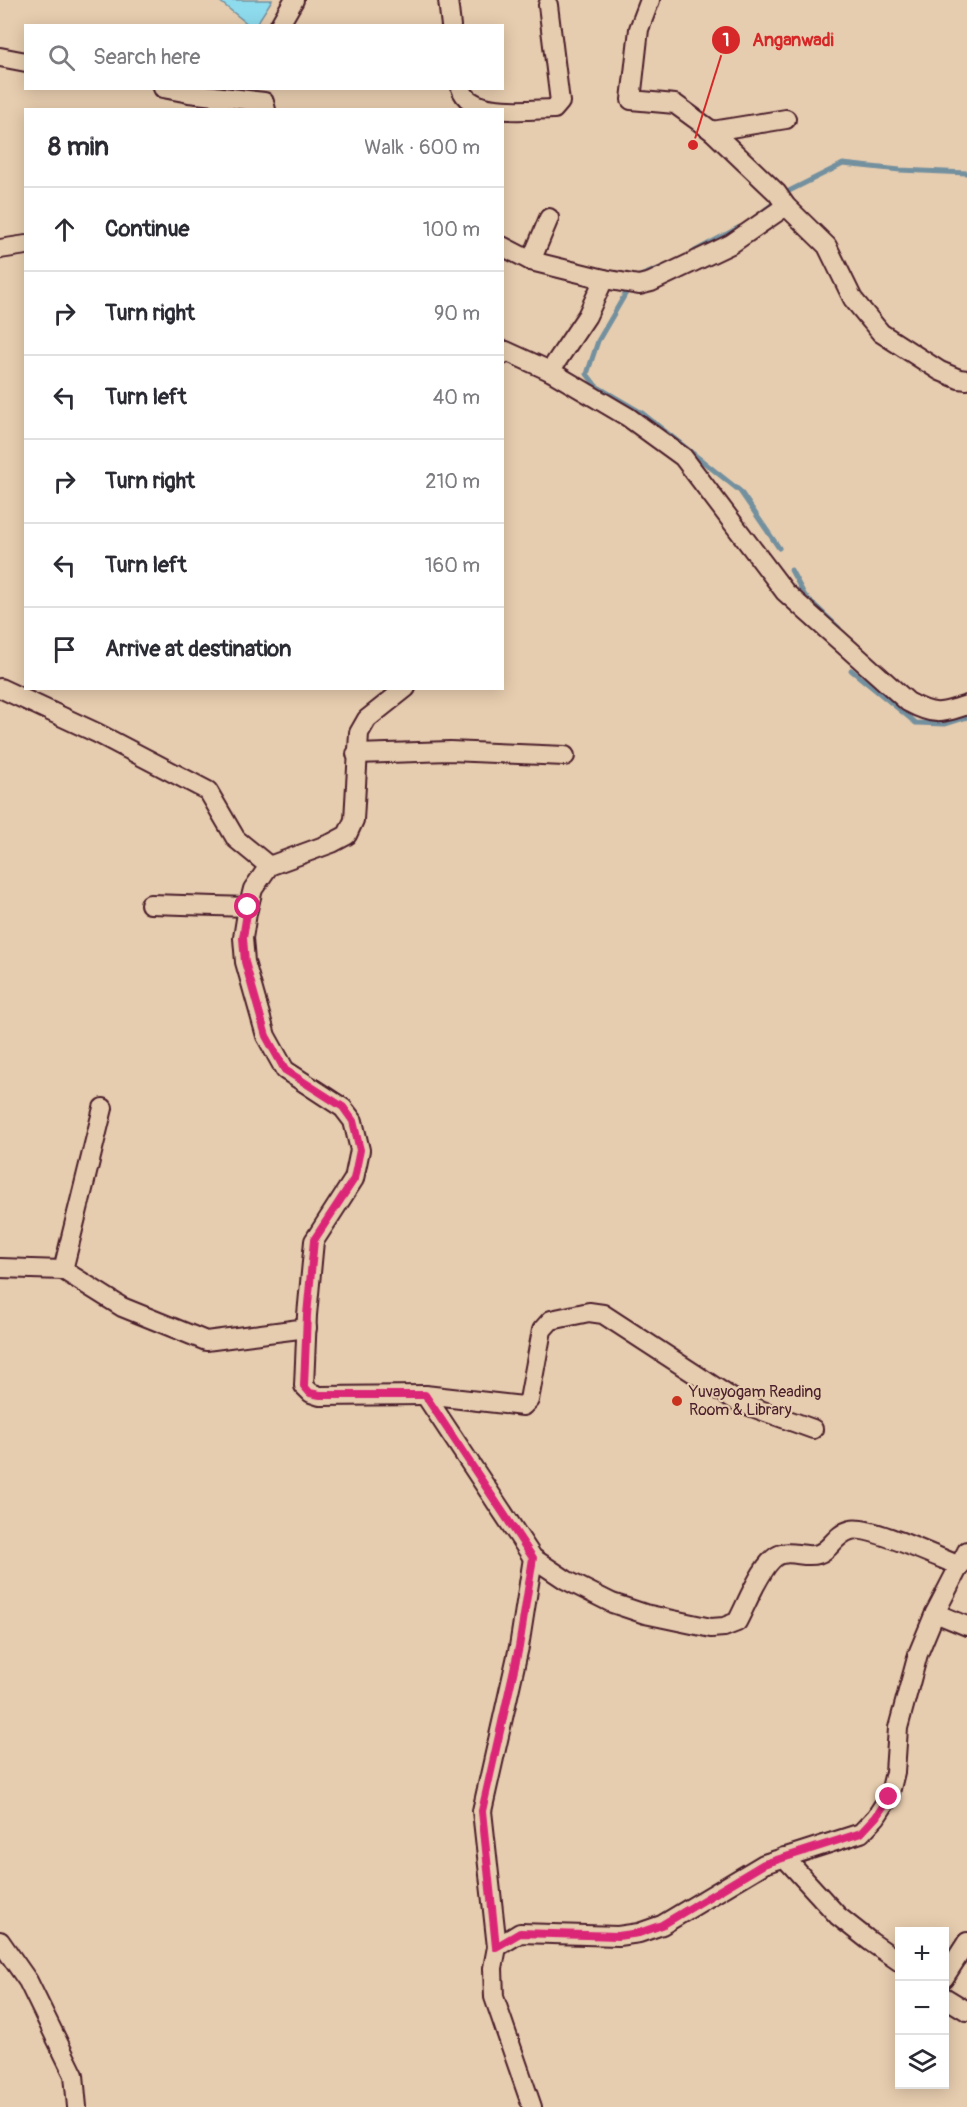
<!DOCTYPE html>
<html lang="en">
<head>
<meta charset="utf-8">
<style>
  body { margin:0; font-family:Pangolin,sans-serif; background:#f2f2f3; color:#2b2b33 }
  .controls { position:absolute; right:18px; bottom:18px; display:grid; overflow:hidden; border-radius:0px; box-shadow:0 3px 15px #0003 }
  .controls button { width:54px; height:54px; display:grid; place-items:center; padding:0; border:0; border-bottom:2px solid #e1e1e2; background:#fff; color:#2b2b33; font:30px sans-serif }
  .stop { position:absolute; width:18px; height:18px; margin:-14px; border:4px solid #db2777; border-radius:50%; background:#fff }
  .stop.end { background:#db2777; border-color:#fff; box-shadow:0 2px 6px #0008 }
  .list { margin:0; padding:0; list-style:none }
  h2 { display:flex; justify-content:space-between; align-items:center; height:78px; margin:0; padding:0 24px; font-size:26px }
  h2 small { font-size:20px; font-weight:400; color:#7c7c81 }
  .list li { display:grid; grid-template-columns:39px 1fr auto; gap:18px; align-items:center; box-sizing:border-box; height:84px; padding:0 24px; border-top:2px solid #e1e1e2 }
  .list b { display:block; font-size:22px; white-space:nowrap }
  .list em { font-size:20px; font-style:normal; color:#7c7c81 }
  .icon { flex:none; width:33px; height:33px; fill:none; stroke:currentColor; stroke-width:2; stroke-linecap:round; stroke-linejoin:round }
  .map { position:relative; flex:none; width:967px; height:2107px; overflow:hidden }
  .search { position:absolute; background:#fff; box-shadow:0 3px 15px #0003; left:24px; top:24px; width:480px; height:66px; display:flex; align-items:center; gap:15px; box-sizing:border-box; padding:0 21px; border-radius:0px; color:#7c7c81; font-size:22px }
  .panel { position:absolute; background:#fff; box-shadow:0 3px 15px #0003; left:24px; top:108px; width:480px; height:582px; border-radius:0px }
  .map>svg:first-child { display:block }
  .water { fill:#8edbed; stroke:#73909f; stroke-width:1.5 }
  .lines { fill:none; stroke-linecap:round; stroke-linejoin:round }
  .stream { stroke:#73909f; stroke-width:5 }
  .minor-casing { stroke:#4a1f2b; stroke-width:22 }
  .minor { stroke:#e7cdaf; stroke-width:18 }
  .route { stroke:#db2777; stroke-width:8 }
  .poi-dot { fill:#c8321e; stroke:#e7cdaf; stroke-width:2 }
  .labels { text-anchor:middle; dominant-baseline:central; stroke-width:4.5; stroke-linejoin:round; paint-order:stroke }
  .poi-label { font-size:16px; fill:#4a1f2b; stroke:#e7cdaf; text-anchor:start }
  .leader { fill:none; stroke:#d62828; stroke-width:2 }
  .callout-dot { fill:#d62828; stroke:#e7cdaf; stroke-width:2 }
  .mark-label { font-size:18px; text-anchor:middle; font-weight:bold; fill:#fff }
  .callout-label { font-size:18px; text-anchor:middle; font-weight:bold; fill:#d62828; stroke:#e7cdaf; stroke-width:4.5; stroke-linejoin:round; paint-order:stroke }
</style>
</head>
<body>
<div class="map">
<svg width="967" height="2107" viewBox="0 0 967 2107">
  <rect width="100%" height="100%" fill="#e7cdaf"/>
  <filter id="ink" filterUnits="userSpaceOnUse"><feTurbulence type="fractalNoise" baseFrequency=".0167" numOctaves="2"/><feDisplacementMap in="SourceGraphic" scale="12" xChannelSelector="R" yChannelSelector="G"/><feConvolveMatrix kernelMatrix="1 2 1 2 8 2 1 2 1" color-interpolation-filters="sRGB"/></filter>
  <g filter="url(#ink)">
    <path class="water" d="M218,0h54l-16,25h-7z"/>
    <g class="lines">
      <g class="stream">
        <path d="M787,192l56,-28 57,6 67,3"/>
        <path d="M762,212l12,-9"/>
        <path d="M695,251l45,-24"/>
        <path d="M635,278l30,-12"/>
        <path d="M630,286l-32,55 -11,33 9,12 46,27 98,78 39,57"/>
        <path d="M791,570l14,26 34,32"/>
        <path d="M851,670l65,53 29,1 22,-7"/>
      </g>
      <g class="minor-casing">
        <g id="minor">
          <path d="M448,0l3,26"/>
          <path d="M650,0l-11,29 -8,71 44,4 37,27 65,62 9,13 41,40 26,53 28,34 59,38 19,8 8,1"/>
          <path d="M279,26l15,-26"/>
          <path d="M0,57l26,5"/>
          <path d="M163,88l26,5 75,9 2,8"/>
          <path d="M461,88c9,30 69,21 93,21l6,-7 -12,-97"/>
          <path d="M712,131l74,-12"/>
          <path d="M502,246l29,15 73,18 -17,37 -37,55 78,46 55,40 102,135 123,110c26,14 32,12 59,3"/>
          <path d="M0,249l26,-4"/>
          <path d="M531,261l18,-43"/>
          <path d="M604,279l35,6 12,-3 80,-38 55,-38"/>
          <path d="M502,355l4,-4 44,20"/>
          <path d="M0,688l97,45 111,58 28,48 33,27"/>
          <path d="M406,688l-39,31 -8,14 -5,87 -7,15 -15,8 -63,23 -16,23 -6,24 -4,25 2,24 21,74 19,34 58,38 10,13 7,29 -6,29 -40,62 -7,74 -3,71 7,7 9,3 105,-1"/>
          <path d="M356,754l94,-3 115,5"/>
          <path d="M150,904l98,3"/>
          <path d="M0,1268l63,2 59,37 84,34 101,-13"/>
          <path d="M63,1270l40,-162"/>
          <path d="M813,1429l-75,-27 -135,-88 -14,-2 -38,8 -9,10 -13,70 -6,6 -98,-11 108,163 33,22 46,23 33,11 66,14 13,-1 13,-5c9,-16 27,-65 45,-68 12,-3 24,4 36,0 13,-4 17,-20 33,-24 18,-5 88,28 109,36"/>
          <path d="M935,1613l32,13"/>
          <path d="M784,1857l54,59 33,26 29,20"/>
          <path d="M0,1941l28,40 46,94 3,32"/>
          <path d="M497,1947l-15,-136 37,-164 14,-89"/>
          <path d="M944,1978l23,-36"/>
          <path d="M944,1997l23,14"/>
          <path d="M532,2107l-38,-110 -1,-29 4,-21 23,-14 98,3 21,-3 23,-8 102,-61 97,-31 15,-16 13,-20 6,-25 3,-44 20,-74 17,-41 32,-62"/>
        </g>
      </g>
      <use href="#minor" class="minor"/>
    </g>
  </g>
  <g class="lines" filter="url(#ink)">
    <path class="route" d="M248,907l-5,31 2,24 21,74 19,34 58,37 10,14 7,29 -6,29 -40,61 -7,75 -3,71 6,7 10,2h105l108,163 -14,89 -37,164 14,136 24,-14 98,3 21,-3 23,-8 102,-61 97,-31 15,-16 13,-20"/>
  </g>
  <circle class="poi-dot" cx="677" cy="1401" r="6"/>
  <g class="labels">
    <g class="poi-label">
      <text x="689" y="1392">Yuvayogam Reading<tspan x="689" dy="18">Room &amp; Library</tspan></text>
    </g>
  </g>
  <path class="leader" d="M693 145L726 40"/>
  <g class="callout-dot">
    <circle cx="693" cy="145" r="6"/>
    <circle cx="726" cy="40" r="15"/>
  </g>
  <g class="mark-label">
    <text x="726" y="46">1</text>
  </g>
  <g class="callout-label">
    <text x="793" y="46">Anganwadi</text>
  </g>
</svg>
<div class="controls">
<button>+</button>
<button>−</button>
<button><svg class="icon" aria-label="layers" viewBox="0 0 24 24"><path d="M12 4l9 5-9 5-9-5zM3 14l9 5 9-5"/></svg></button>
</div>
<div class="stop" style="left:248px;top:907px"></div>
<div class="stop end" style="left:889px;top:1797px"></div>
<div class="search"><svg class="icon" aria-label="search" viewBox="0 0 24 24"><circle cx="10" cy="10" r="6"/><path d="M15 15l6 6"/></svg>Search here</div>
<section class="panel">
<h2>8 min<small>Walk · 600 m</small></h2>
<ul class="list">
<li><svg class="icon" aria-label="ahead" viewBox="0 0 24 24"><path d="M12 20V5M6 11l6-6 6 6"/></svg><div><b>Continue</b></div><em>100 m</em></li>
<li><svg class="icon" aria-label="right" viewBox="0 0 24 24"><path d="M7 20v-9h11M14 6l5 5-5 5"/></svg><div><b>Turn right</b></div><em>90 m</em></li>
<li><svg class="icon" aria-label="left" viewBox="0 0 24 24"><path d="M17 20v-9H6M10 6l-5 5 5 5"/></svg><div><b>Turn left</b></div><em>40 m</em></li>
<li><svg class="icon" aria-label="right" viewBox="0 0 24 24"><path d="M7 20v-9h11M14 6l5 5-5 5"/></svg><div><b>Turn right</b></div><em>210 m</em></li>
<li><svg class="icon" aria-label="left" viewBox="0 0 24 24"><path d="M17 20v-9H6M10 6l-5 5 5 5"/></svg><div><b>Turn left</b></div><em>160 m</em></li>
<li><svg class="icon" aria-label="arrive" viewBox="0 0 24 24"><path d="M6 21V4h12l-3 4 3 4H6"/></svg><div><b>Arrive at destination</b></div></li>
</ul>
</section>
</div>
</body>
</html>
